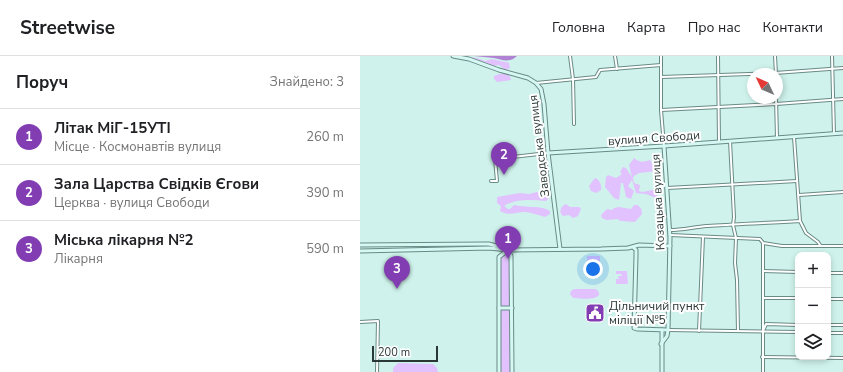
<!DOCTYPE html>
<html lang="uk">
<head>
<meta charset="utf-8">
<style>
  body { margin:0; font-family:"Nunito Sans",sans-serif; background:#f2f2f2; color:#202124 }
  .controls { position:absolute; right:12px; bottom:12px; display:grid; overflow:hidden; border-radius:8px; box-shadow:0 2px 6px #0003 }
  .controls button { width:36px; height:36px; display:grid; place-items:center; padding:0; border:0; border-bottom:1px solid #e0e0e0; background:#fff; color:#202124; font:20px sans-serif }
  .compass { position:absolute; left:387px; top:12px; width:36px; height:36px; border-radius:50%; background:#fff; box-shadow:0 2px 6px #0003; rotate:314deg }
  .scale { position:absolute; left:12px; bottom:10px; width:66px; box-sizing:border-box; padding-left:4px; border:2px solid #293835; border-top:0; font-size:11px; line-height:14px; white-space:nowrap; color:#293835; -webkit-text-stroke:3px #fff; paint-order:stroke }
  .you { position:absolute; left:233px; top:213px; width:14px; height:14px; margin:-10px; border:3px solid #fff; border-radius:50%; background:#1a73e8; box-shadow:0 0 0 6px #1a73e833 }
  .badge { display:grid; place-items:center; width:26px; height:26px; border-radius:50%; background:#813db1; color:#fff; font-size:13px; font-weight:700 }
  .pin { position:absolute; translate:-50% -33px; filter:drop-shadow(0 1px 2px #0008) }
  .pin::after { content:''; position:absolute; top:21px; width:14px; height:12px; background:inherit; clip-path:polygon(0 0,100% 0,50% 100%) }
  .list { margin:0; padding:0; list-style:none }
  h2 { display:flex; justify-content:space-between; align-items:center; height:52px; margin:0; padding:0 16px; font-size:17px }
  h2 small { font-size:13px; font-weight:400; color:#757577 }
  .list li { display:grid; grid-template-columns:26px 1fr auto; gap:12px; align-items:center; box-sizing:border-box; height:56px; padding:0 16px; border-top:1px solid #e0e0e0 }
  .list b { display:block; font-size:15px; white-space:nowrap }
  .list p { margin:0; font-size:13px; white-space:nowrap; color:#757577 }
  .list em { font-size:13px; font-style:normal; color:#757577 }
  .icon { flex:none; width:22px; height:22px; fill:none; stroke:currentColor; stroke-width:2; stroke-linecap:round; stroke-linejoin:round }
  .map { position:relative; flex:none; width:483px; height:316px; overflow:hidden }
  header { display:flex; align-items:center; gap:24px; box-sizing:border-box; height:56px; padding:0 20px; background:#fff; border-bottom:1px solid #e0e0e0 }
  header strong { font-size:19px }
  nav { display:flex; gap:22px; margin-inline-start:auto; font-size:14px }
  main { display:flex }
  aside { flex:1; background:#fff }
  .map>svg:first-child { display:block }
  .green { fill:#e1c1fe }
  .water { fill:#af82d4 }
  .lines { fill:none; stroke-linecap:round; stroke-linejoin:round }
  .street-casing { stroke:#698a85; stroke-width:4 }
  .secondary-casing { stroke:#698a85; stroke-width:5 }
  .street { stroke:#fff; stroke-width:2 }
  .secondary { stroke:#d6f8f4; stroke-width:3 }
  .labels { text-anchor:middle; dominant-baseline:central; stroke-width:4; stroke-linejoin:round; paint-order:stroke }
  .street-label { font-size:12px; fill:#293835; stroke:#fff }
  .poi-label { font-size:12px; fill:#293835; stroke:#fff; text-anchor:start }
</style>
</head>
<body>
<header>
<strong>Streetwise</strong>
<nav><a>Головна</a><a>Карта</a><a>Про нас</a><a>Контакти</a></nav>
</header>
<main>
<aside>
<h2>Поруч<small>Знайдено: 3</small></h2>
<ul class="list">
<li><span class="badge">1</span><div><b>Літак МіГ-15УТІ</b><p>Місце · Космонавтів вулиця</p></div><em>260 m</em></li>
<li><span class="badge">2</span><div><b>Зала Царства Свідків Єгови</b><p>Церква · вулиця Свободи</p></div><em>390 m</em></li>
<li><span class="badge">3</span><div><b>Міська лікарня №2</b><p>Лікарня</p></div><em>590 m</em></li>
</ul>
</aside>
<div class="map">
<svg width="483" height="316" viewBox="0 0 483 316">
  <rect width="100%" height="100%" fill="#cff3ec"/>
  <g class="green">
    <path d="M101,0l16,2 8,3 7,-2 17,4 1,5 -4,2c-7,-3 -4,-7 -12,-4l-19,-7z"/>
    <path d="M139,18h6l5,2 1,4 -14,2 -3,-3v-3z"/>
    <path d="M274,102c6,5 9,4 16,2l3,5 8,3 -1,2 -3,1 -18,2 -5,3 -1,2 1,5 6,2 -1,6 3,1 16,-3 2,2 -4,7 -10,-4 -10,-1 -4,-13 -4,6 6,5 -3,8 -5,-2 -3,-14h-2l-2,17 -5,-2 -9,-11 1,-10 2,-2 8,3 6,-4 -2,-2 3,-5 3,1 6,9 -3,-12z"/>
    <path d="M236,122c4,3 6,8 5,12l-5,3 -5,-2 -2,-5 5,-7z"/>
    <path d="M177,136c4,2 8,1 13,2v3l-4,4c-14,-1 -29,-3 -42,5l4,3h2l4,-4c11,3 28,0 36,6v3l-5,3c-6,-2 -13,-4 -19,-5 -8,-1 -17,5 -26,-1l1,-5 -4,-3v-6l23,-4 9,1z"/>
    <path d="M206,148l4,3h9l2,2 -3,7 -5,2 -4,-3 -6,1c-5,-4 -2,-10 3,-12z"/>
    <path d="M274,149h3l4,3 1,6 -7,8 -15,-1 -2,-2 -11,1 -5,-2 -1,-3 6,-6 5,1 2,-2 5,-1 12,2z"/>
    <path d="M140,198h9l1,118h-9z"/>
    <path d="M227,200h13v17h-12z"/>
    <path d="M256,215h11l1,13h-12v-5h3l-1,-3h4l-1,-2h-5z"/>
    <path d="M214,233h22l3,3v3c-5,6 -18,3 -26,3l-3,-4 1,-3z"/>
    <path d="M38,307l35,1 4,4 1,4h-45v-4z"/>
  </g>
  <path class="water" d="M114,0h43c-7,7 -15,4 -23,2 -7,-1 -13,-1 -20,-2z"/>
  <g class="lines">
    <g class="street-casing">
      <g id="street">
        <path d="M210,0l3,23 1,45"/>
        <path d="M255,0l2,13"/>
        <path d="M301,0v54l3,36"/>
        <path d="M358,0l1,86"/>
        <path d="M415,0l1,18"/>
        <path d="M472,0l2,78"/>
        <path d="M301,21l114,-4 68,-5"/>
        <path d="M176,27l60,-6 4,-7 61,-5"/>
        <path d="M416,42l1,40"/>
        <path d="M301,54l115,-6 67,-5"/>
        <path d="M434,81l6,84"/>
        <path d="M370,85l4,76 -1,8 3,13 -1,25 2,17 1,51"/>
        <path d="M131,125h6l-2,-22 53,-6"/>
        <path d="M307,132l130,-7"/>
        <path d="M439,139l44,-3"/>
        <path d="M310,174c12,0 24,-3 37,-4 31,-2 62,-3 93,-5l6,12 12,9 2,3"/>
        <path d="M310,179l90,4 3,4 19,3h61"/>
        <path d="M403,215l35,1"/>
        <path d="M468,217h15"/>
        <path d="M403,242h35"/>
        <path d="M468,243h15"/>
        <path d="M0,266l18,-1 -1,51"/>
        <path d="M468,269h15"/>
        <path d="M308,274l130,2"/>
        <path d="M339,275l4,-94"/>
        <path d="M403,275l3,-7 32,1"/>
        <path d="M468,277h15"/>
        <path d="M402,301l81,1"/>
        <path d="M403,316v-129"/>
      </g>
    </g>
    <g class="secondary-casing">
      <g id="secondary">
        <path d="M93,0l16,3 30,11 29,8 8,5 5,6 3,15 4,49 12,96"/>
        <path d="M188,97l116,-7 179,-13"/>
        <path d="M0,189l123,-1h6l11,3"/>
        <path d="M273,191l3,3v6l-2,72 3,1 31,1"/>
        <path d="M148,194l3,6 1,116"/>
        <path d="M0,195l129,-3 19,2 93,-1 27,-1 11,-3 31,1"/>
        <path d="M139,252h13"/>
        <path d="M302,274v42"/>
        <path d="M301,288l6,-8 1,-6 2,-92 -6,-92"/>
        <path d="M139,316v-115l9,-7"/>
      </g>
    </g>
    <use href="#street" class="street"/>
    <use href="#secondary" class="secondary"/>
  </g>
  <defs>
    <g id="civic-square" transform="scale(1)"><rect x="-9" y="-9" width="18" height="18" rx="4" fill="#813db1" stroke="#fff"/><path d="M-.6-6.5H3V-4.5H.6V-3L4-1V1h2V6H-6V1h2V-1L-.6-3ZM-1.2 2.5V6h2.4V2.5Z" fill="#fff"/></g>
  </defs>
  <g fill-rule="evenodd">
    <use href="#civic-square" x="235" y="257"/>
  </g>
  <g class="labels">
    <g class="street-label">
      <text transform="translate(294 82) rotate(-4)">вулиця Свободи</text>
      <text transform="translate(179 90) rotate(-97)">Заводська вулиця</text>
      <text transform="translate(298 146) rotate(-93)">Козацька вулиця</text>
    </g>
    <g class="poi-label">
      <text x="249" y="250">Дільничий пункт<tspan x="249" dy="14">міліції №5</tspan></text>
    </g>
  </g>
</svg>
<div class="controls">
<button>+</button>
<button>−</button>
<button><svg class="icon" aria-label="layers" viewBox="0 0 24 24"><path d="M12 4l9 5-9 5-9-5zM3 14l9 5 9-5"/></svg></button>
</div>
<svg class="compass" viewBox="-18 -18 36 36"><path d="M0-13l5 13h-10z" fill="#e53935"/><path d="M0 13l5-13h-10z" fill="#757577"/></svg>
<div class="scale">200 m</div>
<div class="you"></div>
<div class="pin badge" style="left:148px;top:203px">1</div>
<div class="pin badge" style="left:144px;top:119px">2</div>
<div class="pin badge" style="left:37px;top:233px">3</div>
</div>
</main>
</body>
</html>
